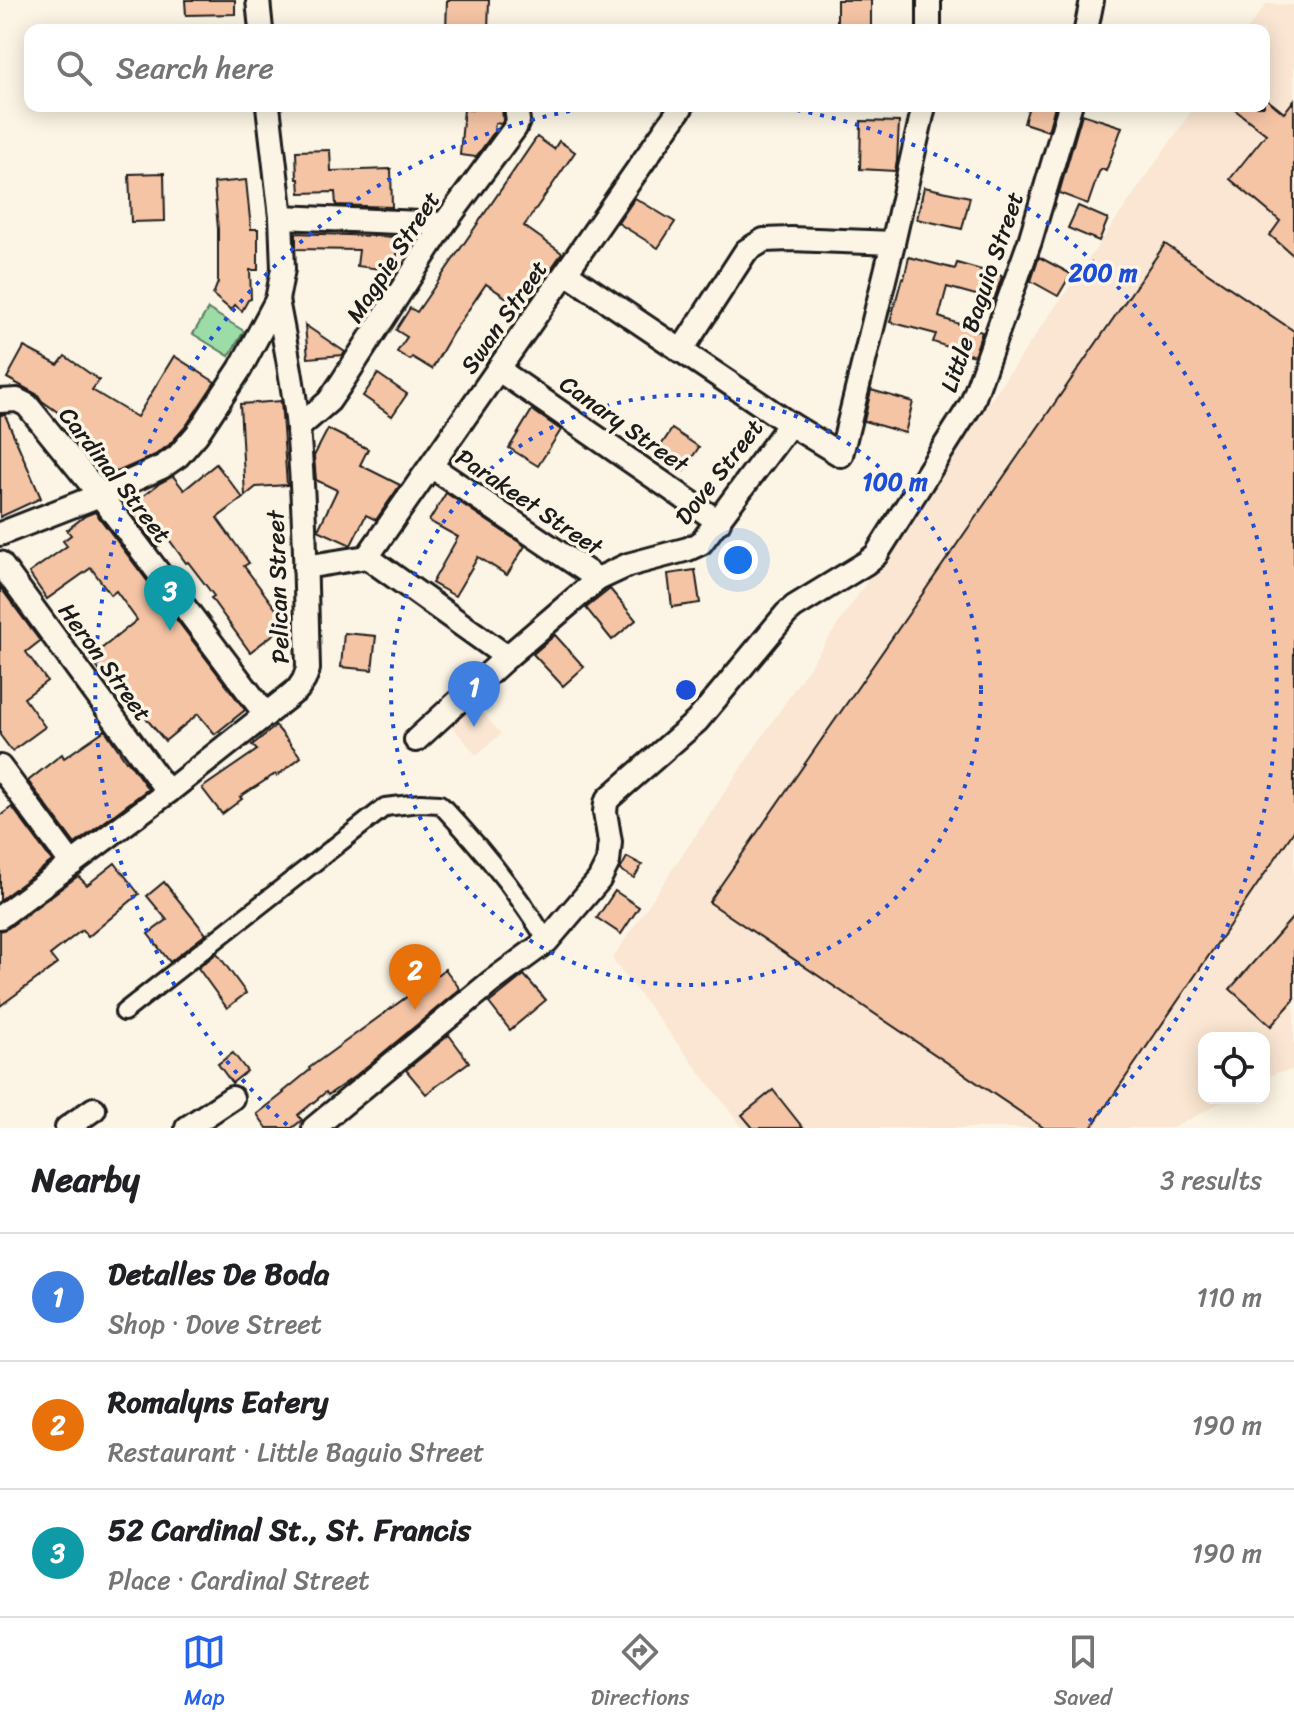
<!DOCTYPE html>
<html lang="en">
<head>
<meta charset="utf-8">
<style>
  body { margin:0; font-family:Sriracha,sans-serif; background:#f6f6f6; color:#202124 }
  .controls { position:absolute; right:24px; bottom:24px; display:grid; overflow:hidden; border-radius:16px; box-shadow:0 4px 20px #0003 }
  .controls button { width:72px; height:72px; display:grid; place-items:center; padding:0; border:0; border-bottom:2px solid #e0e0e0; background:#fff; color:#202124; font:40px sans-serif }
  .you { position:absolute; left:738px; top:560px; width:28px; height:28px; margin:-20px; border:6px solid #fff; border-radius:50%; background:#1a73e8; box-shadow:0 0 0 12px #1a73e833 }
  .badge { display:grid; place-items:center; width:52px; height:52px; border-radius:50%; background:#2563eb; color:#fff; font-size:26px; font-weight:700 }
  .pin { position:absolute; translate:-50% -66px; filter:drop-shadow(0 2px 4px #0008) }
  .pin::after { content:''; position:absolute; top:42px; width:28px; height:24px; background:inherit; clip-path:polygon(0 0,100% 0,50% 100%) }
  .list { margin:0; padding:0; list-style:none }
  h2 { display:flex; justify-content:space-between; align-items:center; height:104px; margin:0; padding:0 32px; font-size:34px }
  h2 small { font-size:26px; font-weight:400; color:#757577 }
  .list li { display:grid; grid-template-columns:52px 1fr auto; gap:24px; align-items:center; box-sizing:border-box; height:128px; padding:0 32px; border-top:2px solid #e0e0e0 }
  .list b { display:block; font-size:30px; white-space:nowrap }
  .list p { margin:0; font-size:26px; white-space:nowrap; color:#757577 }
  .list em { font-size:26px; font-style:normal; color:#757577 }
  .icon { flex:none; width:44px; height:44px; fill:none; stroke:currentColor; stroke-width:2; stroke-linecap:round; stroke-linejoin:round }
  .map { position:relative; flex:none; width:1294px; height:1128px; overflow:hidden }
  .search { position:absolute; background:#fff; box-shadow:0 4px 20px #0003; left:24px; right:24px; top:24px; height:88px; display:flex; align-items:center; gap:20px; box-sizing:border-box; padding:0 28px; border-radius:16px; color:#757577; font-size:30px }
  .sheet { height:488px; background:#fff }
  nav { display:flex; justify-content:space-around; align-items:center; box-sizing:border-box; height:112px; border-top:2px solid #e0e0e0; background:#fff; font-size:22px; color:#757577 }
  nav a { display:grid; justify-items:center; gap:4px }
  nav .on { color:#2563eb }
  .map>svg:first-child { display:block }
  .built { fill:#fae6d2 }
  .green { fill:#9cdda7; stroke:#5c7c62; stroke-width:2 }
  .building { fill:#f5c4a5; stroke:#1c1c1c; stroke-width:2 }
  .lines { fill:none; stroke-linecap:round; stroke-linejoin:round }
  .pedestrian-casing { stroke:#1c1c1c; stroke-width:22 }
  .minor-casing { stroke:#1c1c1c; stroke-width:28 }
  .pedestrian { stroke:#fcf5e5; stroke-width:16 }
  .minor { stroke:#fcf5e5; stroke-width:22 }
  .ring { fill:none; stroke:#1d4ed8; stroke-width:4; stroke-dasharray:4 8 }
  .labels { text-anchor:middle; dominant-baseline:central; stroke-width:7; stroke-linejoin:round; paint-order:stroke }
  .street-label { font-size:24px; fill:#1c1c1c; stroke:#fcf5e5 }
  .centre { fill:#1d4ed8; stroke:#fcf5e5; stroke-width:4 }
  .ring-label { font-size:24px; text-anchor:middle; font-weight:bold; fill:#1d4ed8; stroke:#fcf5e5; stroke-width:7; stroke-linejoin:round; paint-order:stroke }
</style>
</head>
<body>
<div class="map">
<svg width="1294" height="1128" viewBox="0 0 1294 1128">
  <rect width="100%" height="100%" fill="#fcf5e5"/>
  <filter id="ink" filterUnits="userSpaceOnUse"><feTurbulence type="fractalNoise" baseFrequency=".0125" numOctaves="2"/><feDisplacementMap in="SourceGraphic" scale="16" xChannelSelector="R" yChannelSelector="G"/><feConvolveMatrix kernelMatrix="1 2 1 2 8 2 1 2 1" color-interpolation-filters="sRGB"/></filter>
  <g filter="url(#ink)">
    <g class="built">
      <path d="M1266,4l28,1v1065l-18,3 -12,6v-41h-60v60h25l-56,30h-430l-131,-169 341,-505 242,-348h69v-76h-17z"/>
      <path d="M472,700l29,34 -25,21 -28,-34z"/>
    </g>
    <path class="green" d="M208,309l36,22 -15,25 -36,-22z"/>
    <g class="building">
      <path d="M185,0h50v14l-49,1z"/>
      <path d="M447,0h42l-1,30h-42z"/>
      <rect x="837" y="0" width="34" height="30"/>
      <path d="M1264,97l20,16 10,-13v156l-24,-21 10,-14 -50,-42 36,-45 -36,-28h34z"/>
      <path d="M467,106h35l1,15 -2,3 -6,-1 -1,9 -18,25 -16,-2 4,-46 9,1z"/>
      <path d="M1029,106h26l-7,25 -24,-8z"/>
      <path d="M1082,114l40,13 -16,44 -4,-2 -3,3 -11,32 -29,-11z"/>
      <path d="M861,121l38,1 -2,39 -2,10 -35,-2z"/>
      <path d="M537,137l17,12 5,-8 16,11 -51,74 38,27 -39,56 -37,-25 -34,50 -20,35 -20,-12 -2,3 -13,-8 10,-15 -11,-7 14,-22 7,4z"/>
      <path d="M330,150l1,21 60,-2 1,38 -56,-2 -1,-13 -35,1 -1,-14h-2l-1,-28z"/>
      <path d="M164,173l1,48 -34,1 -2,-48z"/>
      <path d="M246,180l5,49h7v41h-8l1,29 -3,1 -6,11 -7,-6 -4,5 -18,-15 5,-13v-53l-4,-46z"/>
      <path d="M924,187l46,10 -8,32 -45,-10z"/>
      <path d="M635,198l40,24 -17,26 -40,-25z"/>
      <path d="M1078,206l30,13 -9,22 -31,-13z"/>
      <path d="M296,233l103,4 -4,34 -38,-5 2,-16 -63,-1z"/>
      <path d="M1165,244l129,87v500l-203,297h-47l-335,-226z"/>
      <path d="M909,257l46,12 2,-6 45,13 -8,24 -47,-13 -8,30 43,15 -8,24 -41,-14 3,-8 -46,-12 12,-44 2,1z"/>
      <path d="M1039,257l32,17 -13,22 -27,-15z"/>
      <path d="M305,325l40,27 -2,3 -35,3z"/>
      <path d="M24,347l34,18 7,-9 34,24 -7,10 45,27 37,-61 41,26 -29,44 -17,19 -14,10 -38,17 -13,-5 -38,-49 -24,-17 -4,-6 -31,-17z"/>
      <path d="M378,374l29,20 -15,22 -29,-20z"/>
      <path d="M871,390l42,12 -8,31 -41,-12z"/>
      <path d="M281,401l6,84 -31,2 -11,9 -5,-92z"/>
      <path d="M532,410l29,20 -23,36 -29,-18z"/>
      <path d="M0,415h5l36,83 -41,19z"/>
      <path d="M328,429l40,20 -8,16 40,20 -24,35 -10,-5 -15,30 -33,-15 19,-40 -21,-10 -2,-24z"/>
      <path d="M672,429l27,18 -16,24 -27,-18z"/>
      <path d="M216,464l27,34 -26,20 32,45 -5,3 43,58 -37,28 -39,-54 3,-2 -26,-34 -2,1 -18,-25 -11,9 -30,-39 33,-25 13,-7 11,14z"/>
      <path d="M446,493l79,53 -18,29 -29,-18 -23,39 -23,-13 26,-46 -29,-16z"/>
      <path d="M95,512l150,198 -30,24 -17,-20 -33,27 -46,-55 -5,4 -24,-32 47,-38 -21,-29 -5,4 -20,-27 -44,31 -18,-26 38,-27 -4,-5 8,-6 -4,-5 18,-14z"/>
      <path d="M695,570l5,33 -28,4 -4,-33z"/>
      <path d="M0,587l40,54 -14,11 21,29 -23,17 21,29 -33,24 -12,-16z"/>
      <path d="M610,589l26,31 -24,20 -26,-32z"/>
      <path d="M344,633l32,3 -4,34 -31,-3z"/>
      <path d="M555,635l29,32 -21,19 -30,-32z"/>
      <path d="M276,726l25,31 -24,19 -2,-2 -35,23 2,2 -20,15 -20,-26 55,-38 -5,-5z"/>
      <path d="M105,730l21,31 1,-1 21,29 -73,55 -47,-63 34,-27 2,4z"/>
      <path d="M12,807l40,54 -52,39v-84z"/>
      <path d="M627,857l15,8 -8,13 -14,-8z"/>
      <path d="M115,863l24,31 -51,43 -6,-7 -32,25 7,9 -57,42v-75l8,-3 70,-52 9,9z"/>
      <path d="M164,882l42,52 -36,28 -22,-28 19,-14 -20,-24z"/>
      <path d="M615,891l24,16 -18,27 -24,-16z"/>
      <path d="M1294,916v84l-23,26 -41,-37z"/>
      <path d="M217,953l29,40 -19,15 -29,-40z"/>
      <path d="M445,969l15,20 -106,88 -26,18 -2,-3 -28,23 4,5 -10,8h-25l-10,-14 27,-21 -1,-1 27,-22 -1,-2z"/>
      <path d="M524,975l22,25 -36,30 -21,-27z"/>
      <path d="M449,1035l20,27 -43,32 -20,-24z"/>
      <path d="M233,1053l14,18 -15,12 -14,-19z"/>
      <path d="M773,1090l30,38h-50l-11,-13z"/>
    </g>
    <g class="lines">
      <g class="pedestrian-casing">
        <path id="pedestrian" d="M124,1012l261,-205 35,-4 20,1c40,42 77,88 107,137"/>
      </g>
      <g class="minor-casing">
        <g id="minor">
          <path d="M258,0l3,30"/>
          <path d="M929,30v-30"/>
          <path d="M1086,30l6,-30"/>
          <path d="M281,217l163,7"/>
          <path d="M566,273l224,151 51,31 52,-212 31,-137"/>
          <path d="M681,351l65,-100 18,-11 27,-1 102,4"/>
          <path d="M499,370l220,152"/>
          <path d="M0,401l17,-1 10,5 73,90 166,220"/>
          <path d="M298,428l31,-27 13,-19 102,-158 71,-96 3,-7 -2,-15"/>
          <path d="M432,467l166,112"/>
          <path d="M0,534l100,-39 62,-28 16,-11 19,-22 43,-65 37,-69 6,-31 -2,-52 -13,-111"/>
          <path d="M367,557l315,-451"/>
          <path d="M367,557l140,100"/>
          <path d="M0,563l168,229"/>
          <path d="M305,567l62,-10"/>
          <path d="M416,740l91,-83 91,-78 30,-14 60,-16 13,-6 89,-119"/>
          <path d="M0,767l72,97"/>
          <path d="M0,917l168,-125 130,-103 6,-9 4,-11c-2,-80 -3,-161 -10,-241 -4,-43 -13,-86 -21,-128"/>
          <path d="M67,1128l27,-19"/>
          <path d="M187,1128l45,-30"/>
          <path d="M314,1128l177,-146 56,-41 52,-61 9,-18 2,-20 -5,-30 1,-9 3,-5 88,-77 89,-107 8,-7 72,-44 10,-8 96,-152 58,-162 40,-135"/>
        </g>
      </g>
      <use href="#pedestrian" class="pedestrian"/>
      <use href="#minor" class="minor"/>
    </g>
  </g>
  <g class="ring">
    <circle cx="686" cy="690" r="295"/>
    <path d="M287 1125A590 590 0 0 1 599 106M773 106A590 590 0 0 1 1085 1125"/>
  </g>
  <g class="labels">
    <g class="street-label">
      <text transform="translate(393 257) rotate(-57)">Magpie Street</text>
      <text transform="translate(982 292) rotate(-71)">Little Baguio Street</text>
      <text transform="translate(504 317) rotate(-55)">Swan Street</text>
      <text transform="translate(624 424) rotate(35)">Canary Street</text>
      <text transform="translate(719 472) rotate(-52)">Dove Street</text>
      <text transform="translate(115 475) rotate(52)">Cardinal Street</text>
      <text transform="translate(529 502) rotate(34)">Parakeet Street</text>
      <text transform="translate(278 587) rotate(-92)">Pelican Street</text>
      <text transform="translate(105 662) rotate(54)">Heron Street</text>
    </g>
  </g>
  <circle cx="686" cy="690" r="12" class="centre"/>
  <g class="ring-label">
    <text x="1103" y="281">200 m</text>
    <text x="895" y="490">100 m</text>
  </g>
</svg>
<div class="controls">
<button><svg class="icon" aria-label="locate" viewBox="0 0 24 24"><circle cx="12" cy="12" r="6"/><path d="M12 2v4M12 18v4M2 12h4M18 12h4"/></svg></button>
</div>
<div class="you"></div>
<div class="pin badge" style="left:474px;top:727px;background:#3f7fe0">1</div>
<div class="pin badge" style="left:415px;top:1010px;background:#e8710a">2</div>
<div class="pin badge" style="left:170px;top:631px;background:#0f9aa8">3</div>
<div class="search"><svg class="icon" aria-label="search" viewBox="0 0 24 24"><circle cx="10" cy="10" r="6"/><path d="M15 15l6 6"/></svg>Search here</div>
</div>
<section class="sheet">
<h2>Nearby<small>3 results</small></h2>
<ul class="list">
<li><span class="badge" style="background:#3f7fe0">1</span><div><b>Detalles De Boda</b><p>Shop · Dove Street</p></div><em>110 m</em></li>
<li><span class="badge" style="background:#e8710a">2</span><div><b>Romalyns Eatery</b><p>Restaurant · Little Baguio Street</p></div><em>190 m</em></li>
<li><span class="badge" style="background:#0f9aa8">3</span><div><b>52 Cardinal St., St. Francis</b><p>Place · Cardinal Street</p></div><em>190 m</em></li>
</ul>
</section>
<nav>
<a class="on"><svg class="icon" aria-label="map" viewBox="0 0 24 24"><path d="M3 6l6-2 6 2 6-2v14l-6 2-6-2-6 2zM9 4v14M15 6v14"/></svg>Map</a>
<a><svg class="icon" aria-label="directions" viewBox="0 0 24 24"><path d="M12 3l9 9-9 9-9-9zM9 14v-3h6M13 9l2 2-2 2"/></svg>Directions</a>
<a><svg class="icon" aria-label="saved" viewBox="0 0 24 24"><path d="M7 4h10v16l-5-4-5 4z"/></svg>Saved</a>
</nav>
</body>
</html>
